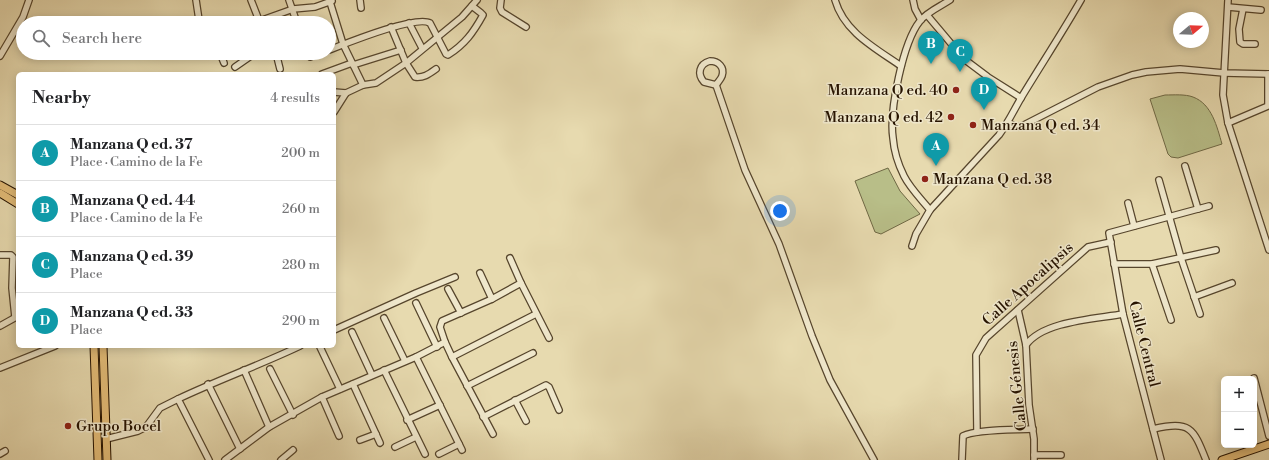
<!DOCTYPE html>
<html lang="en">
<head>
<meta charset="utf-8">
<style>
  body { margin:0; font-family:"Libre Bodoni",serif; background:#f2f2f2; color:#202124 }
  .controls { position:absolute; right:12px; bottom:12px; display:grid; overflow:hidden; border-radius:6px; box-shadow:0 2px 10px #0003 }
  .controls button { width:36px; height:36px; display:grid; place-items:center; padding:0; border:0; border-bottom:1px solid #e0e0e0; background:#fff; color:#202124; font:20px sans-serif }
  .compass { position:absolute; left:1173px; top:12px; width:36px; height:36px; border-radius:50%; background:#fff; box-shadow:0 2px 10px #0003; rotate:71deg }
  .you { position:absolute; left:780px; top:211px; width:14px; height:14px; margin:-10px; border:3px solid #fff; border-radius:50%; background:#1a73e8; box-shadow:0 0 0 6px #1a73e833 }
  .badge { display:grid; place-items:center; width:26px; height:26px; border-radius:50%; background:#8f2418; color:#fff; font-size:13px; font-weight:700 }
  .pin { position:absolute; translate:-50% -33px; filter:drop-shadow(0 1px 2px #0008) }
  .pin::after { content:''; position:absolute; top:21px; width:14px; height:12px; background:inherit; clip-path:polygon(0 0,100% 0,50% 100%) }
  .list { margin:0; padding:0; list-style:none }
  h2 { display:flex; justify-content:space-between; align-items:center; height:52px; margin:0; padding:0 16px; font-size:17px }
  h2 small { font-size:13px; font-weight:400; color:#757577 }
  .list li { display:grid; grid-template-columns:26px 1fr auto; gap:12px; align-items:center; box-sizing:border-box; height:56px; padding:0 16px; border-top:1px solid #e0e0e0 }
  .list b { display:block; font-size:15px; white-space:nowrap }
  .list p { margin:0; font-size:13px; white-space:nowrap; color:#757577 }
  .list em { font-size:13px; font-style:normal; color:#757577 }
  .icon { flex:none; width:22px; height:22px; fill:none; stroke:currentColor; stroke-width:2; stroke-linecap:round; stroke-linejoin:round }
  .map { position:relative; flex:none; width:1269px; height:460px; overflow:hidden }
  .search { position:absolute; background:#fff; box-shadow:0 2px 10px #0003; left:16px; top:16px; width:320px; height:44px; display:flex; align-items:center; gap:10px; box-sizing:border-box; padding:0 14px; border-radius:22px; color:#757577; font-size:15px }
  .panel { position:absolute; background:#fff; box-shadow:0 2px 10px #0003; left:16px; top:72px; width:320px; height:276px; border-radius:6px }
  .map>svg:first-child { display:block }
  .pitch { fill:#b8be88; stroke:#6f6844 }
  .lines { fill:none; stroke-linecap:round; stroke-linejoin:round }
  .minor-casing { stroke:#56452c; stroke-width:8 }
  .major-casing { stroke:#261300; stroke-width:9 }
  .minor { stroke:#efe7cb; stroke-width:5.5 }
  .major { stroke:#e4bd78; stroke-width:7 }
  .poi-dot { fill:#8f2418; stroke:#efe7cb; stroke-width:1.5 }
  .labels { text-anchor:middle; dominant-baseline:central; stroke-width:3; stroke-linejoin:round; paint-order:stroke }
  .poi-label { font-size:15px; fill:#261300; stroke:#efe7cb; text-anchor:start }
  .street-label { font-size:15px; fill:#261300; stroke:#efe7cb }
</style>
</head>
<body>
<div class="map">
<svg width="1269" height="460" viewBox="0 0 1269 460">
  <rect width="100%" height="100%" fill="#e7daaf"/>
  <filter id="stains"><feTurbulence type="fractalNoise" baseFrequency=".005" numOctaves="4"/><feColorMatrix values="0 0 0 0 .2 0 0 0 0 .09 0 0 0 0 .02 0 0 0 .5 -.17"/></filter>
  <radialGradient id="worn" r=".72"><stop offset=".6" stop-color="#630" stop-opacity="0"/><stop offset="1" stop-color="#630" stop-opacity=".3"/></radialGradient>
  <g class="pitch">
    <path d="M1165,95c9,0 20,-1 28,2 19,7 24,30 29,47l-44,14 -7,-1 -3,-3 -18,-55z"/>
    <path d="M888,168l12,23 20,23 -39,20 -6,-2 -20,-51z"/>
  </g>
  <g class="lines">
    <g class="minor-casing">
      <g id="minor">
        <path d="M196,0l3,20 3,3"/>
        <path d="M251,0l9,23"/>
        <path d="M289,0l8,23"/>
        <path d="M330,0v2l13,42 20,41"/>
        <path d="M360,0l1,8"/>
        <path d="M501,0l-1,8 2,4 24,15"/>
        <path d="M835,0c9,32 40,48 66,66"/>
        <path d="M913,0l2,9 6,11"/>
        <path d="M1228,0l-5,95 5,28 41,127"/>
        <path d="M1228,7l33,3"/>
        <path d="M1243,9l-4,20 1,13 3,2h12"/>
        <path d="M927,15l37,44 24,18 33,21"/>
        <path d="M254,23l39,-14 22,-2 17,-6"/>
        <path d="M409,23l13,25"/>
        <path d="M391,27l15,36 9,14c9,1 14,-3 21,-8"/>
        <path d="M329,50c18,-7 87,-35 101,-27l16,31 2,1c17,-11 25,-22 35,-40l-2,-2 -9,-7"/>
        <path d="M220,53l4,10"/>
        <path d="M276,53l4,16"/>
        <path d="M305,53l5,4 10,-4"/>
        <path d="M0,56l23,-39 6,-17"/>
        <path d="M710,61c8,0 15,6 12,15 -1,3 -4,6 -6,9l-12,-3c-7,-8 -5,-18 6,-21z"/>
        <path d="M353,65l48,-15"/>
        <path d="M235,67l20,-14"/>
        <path d="M322,74l30,-11"/>
        <path d="M716,85l29,85 34,74 33,92 18,44 44,80"/>
        <path d="M334,92l12,1"/>
        <path d="M334,112l12,-19 17,-8 13,-2 30,-20 56,-46 15,-17"/>
        <path d="M1008,122l6,4 6,1 78,-40 34,-12 14,-3 34,-3 44,4 44,1"/>
        <path d="M1228,123l40,-17v-32h1"/>
        <path d="M1185,166l13,43"/>
        <path d="M1159,180l22,78 19,56"/>
        <path d="M1128,203l6,23"/>
        <path d="M930,210c-9,-11 -20,-22 -26,-34 -6,-12 -10,-25 -11,-38 -4,-27 10,-96 27,-117 7,-9 21,-15 30,-21"/>
        <path d="M912,246l4,-12 14,-24 69,-75c9,-12 15,-25 22,-37 20,-33 41,-65 60,-98"/>
        <path d="M0,255h11l2,2 -1,31 3,29"/>
        <path d="M510,258l11,25"/>
        <path d="M1114,264h38l64,-14"/>
        <path d="M1152,264l19,56"/>
        <path d="M480,273l12,26"/>
        <path d="M448,289l13,24"/>
        <path d="M1194,297l38,-14"/>
        <path d="M416,303l21,44"/>
        <path d="M1018,310l8,35 3,60 5,34v21"/>
        <path d="M384,318l21,43"/>
        <path d="M0,326l18,-10"/>
        <path d="M334,330l82,-37 39,-16"/>
        <path d="M352,332l20,43"/>
        <path d="M445,342l7,15"/>
        <path d="M1026,345c17,-24 69,-26 97,-31"/>
        <path d="M320,347l20,42"/>
        <path d="M416,357l46,93"/>
        <path d="M0,368l55,-22"/>
        <path d="M270,369l23,46"/>
        <path d="M244,370l25,57"/>
        <path d="M384,370l41,84"/>
        <path d="M1254,378l15,58"/>
        <path d="M208,384l32,65"/>
        <path d="M353,384l27,59"/>
        <path d="M467,386l66,-33"/>
        <path d="M322,397l17,39"/>
        <path d="M515,400l11,21"/>
        <path d="M483,417l63,-32 3,2 10,23"/>
        <path d="M407,420l33,-15"/>
        <path d="M1153,429c37,-8 40,-2 53,31"/>
        <path d="M977,432l-1,-77 10,-17 102,-91 23,-5"/>
        <path d="M493,434l-41,-77 84,-43"/>
        <path d="M106,439l32,-8 8,-4 14,-19 18,-9"/>
        <path d="M360,440l16,-6"/>
        <path d="M395,447l21,-10"/>
        <path d="M0,454l5,-3"/>
        <path d="M439,454l20,-10"/>
        <path d="M1034,455h27"/>
        <path d="M209,460l-31,-61c40,-19 82,-34 122,-53"/>
        <path d="M225,460l44,-33 53,-30 94,-40 29,-15 -5,-15 2,-6 50,-22 29,-16 28,55"/>
        <path d="M281,460l12,-10"/>
        <path d="M962,460l1,-24c12,-7 54,-6 70,-7"/>
        <path d="M1161,460l-38,-146 -14,-81 100,-27"/>
      </g>
    </g>
    <g class="major-casing">
      <g id="major">
        <path d="M0,185l18,10"/>
        <path d="M0,193l18,11"/>
        <path d="M94,346l4,114"/>
        <path d="M103,346l4,114"/>
        <path d="M1222,460l47,-16"/>
      </g>
    </g>
    <use href="#minor" class="minor"/>
    <use href="#major" class="major"/>
  </g>
  <g class="poi-dot">
    <circle cx="956" cy="90" r="4"/>
    <circle cx="951" cy="117" r="4"/>
    <circle cx="973" cy="125" r="4"/>
    <circle cx="925" cy="179" r="4"/>
    <circle cx="68" cy="426" r="4"/>
  </g>
  <g class="labels">
    <g class="poi-label">
      <text x="948" y="90" text-anchor="end">Manzana Q ed. 40</text>
      <text x="943" y="117" text-anchor="end">Manzana Q ed. 42</text>
      <text x="981" y="125">Manzana Q ed. 34</text>
      <text x="933" y="179">Manzana Q ed. 38</text>
      <text x="76" y="426">Grupo Bocel</text>
    </g>
    <g class="street-label">
      <text transform="translate(1028 284) rotate(-42)">Calle Apocalipsis</text>
      <text transform="translate(1144 344) rotate(76)">Calle Central</text>
      <text transform="translate(1017 386) rotate(-96)">Calle Génesis</text>
    </g>
  </g>
  <rect width="100%" height="100%" filter="url(#stains)"/>
  <rect width="100%" height="100%" fill="url(#worn)"/>
</svg>
<div class="controls">
<button>+</button>
<button>−</button>
</div>
<svg class="compass" viewBox="-18 -18 36 36"><path d="M0-13l5 13h-10z" fill="#e53935"/><path d="M0 13l5-13h-10z" fill="#757577"/></svg>
<div class="you"></div>
<div class="pin badge" style="left:936px;top:166px;background:#0f9aa8">A</div>
<div class="pin badge" style="left:931px;top:64px;background:#0f9aa8">B</div>
<div class="pin badge" style="left:960px;top:72px;background:#0f9aa8">C</div>
<div class="pin badge" style="left:984px;top:110px;background:#0f9aa8">D</div>
<div class="search"><svg class="icon" aria-label="search" viewBox="0 0 24 24"><circle cx="10" cy="10" r="6"/><path d="M15 15l6 6"/></svg>Search here</div>
<section class="panel">
<h2>Nearby<small>4 results</small></h2>
<ul class="list">
<li><span class="badge" style="background:#0f9aa8">A</span><div><b>Manzana Q ed. 37</b><p>Place · Camino de la Fe</p></div><em>200 m</em></li>
<li><span class="badge" style="background:#0f9aa8">B</span><div><b>Manzana Q ed. 44</b><p>Place · Camino de la Fe</p></div><em>260 m</em></li>
<li><span class="badge" style="background:#0f9aa8">C</span><div><b>Manzana Q ed. 39</b><p>Place</p></div><em>280 m</em></li>
<li><span class="badge" style="background:#0f9aa8">D</span><div><b>Manzana Q ed. 33</b><p>Place</p></div><em>290 m</em></li>
</ul>
</section>
</div>
</body>
</html>
